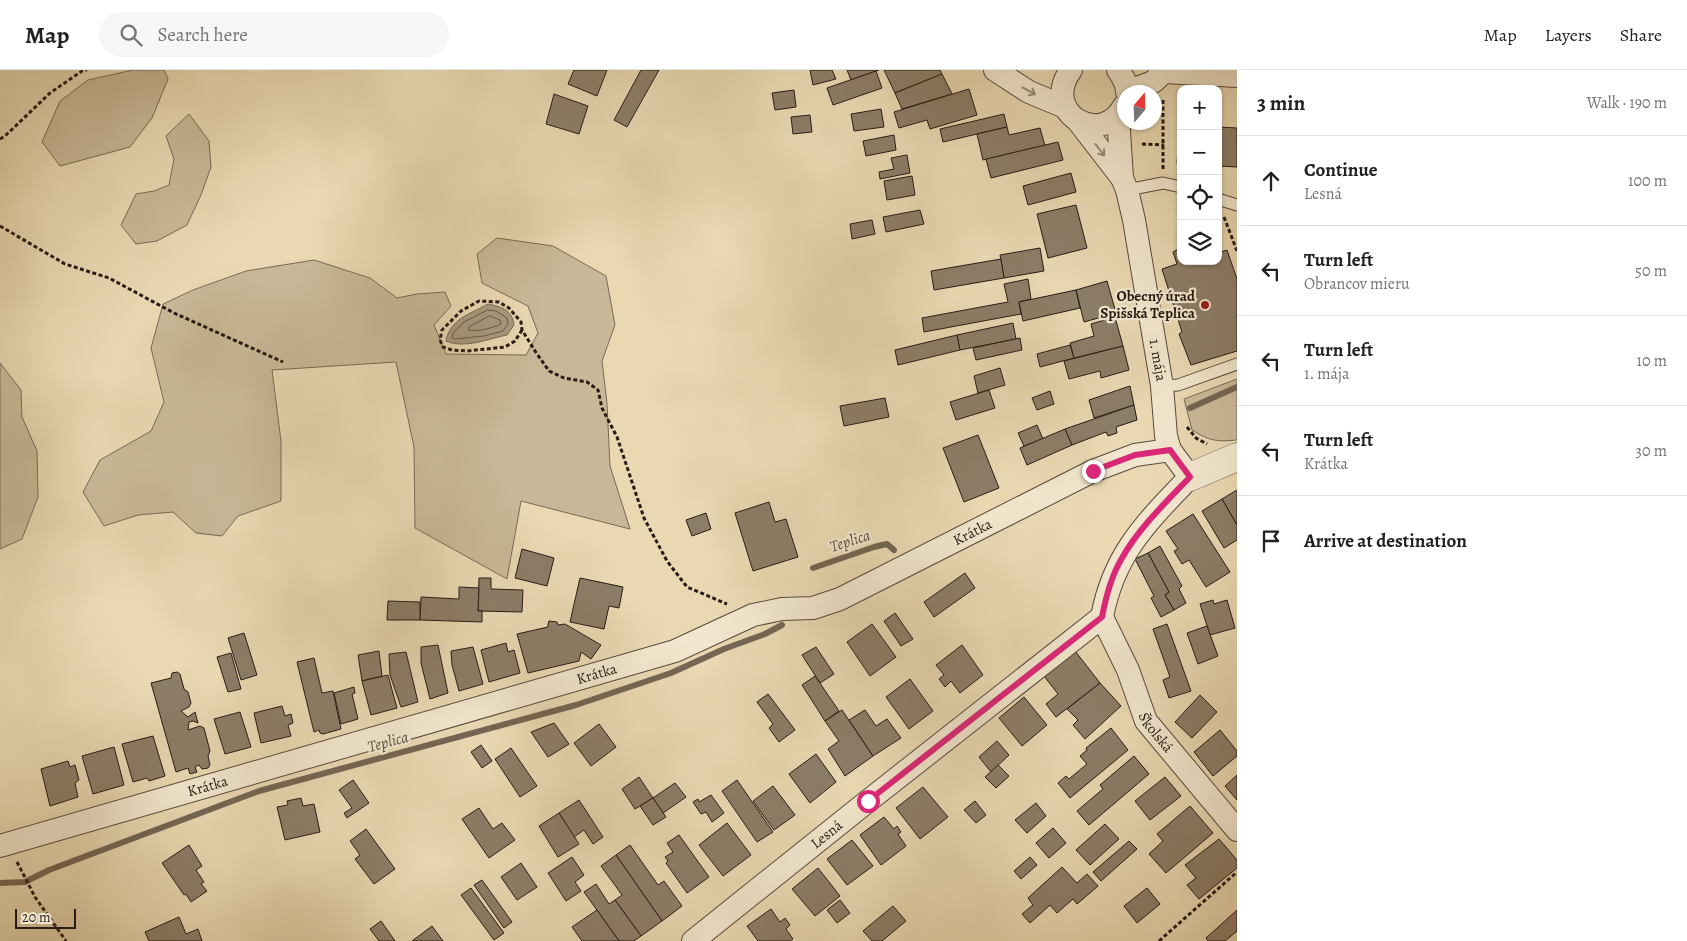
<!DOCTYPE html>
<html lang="en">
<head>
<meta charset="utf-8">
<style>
  body { margin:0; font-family:Alegreya,serif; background:#f6f6f6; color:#202124 }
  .controls { position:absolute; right:15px; top:15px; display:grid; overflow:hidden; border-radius:10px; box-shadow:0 1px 4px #0004 }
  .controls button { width:45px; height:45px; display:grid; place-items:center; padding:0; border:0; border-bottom:1px solid #e0e0e0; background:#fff; color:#202124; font:25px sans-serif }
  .compass { position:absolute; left:1117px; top:15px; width:45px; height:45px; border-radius:50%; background:#fff; box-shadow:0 1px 4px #0004; rotate:19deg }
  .scale { position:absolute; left:15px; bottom:12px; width:61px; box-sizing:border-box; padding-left:5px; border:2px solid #271b15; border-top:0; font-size:14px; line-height:18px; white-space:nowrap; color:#271b15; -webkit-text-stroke:4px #f1e6cd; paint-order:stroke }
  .stop { position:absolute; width:15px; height:15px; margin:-11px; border:4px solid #db2777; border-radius:50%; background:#fff }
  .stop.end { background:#db2777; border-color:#fff; box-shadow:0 1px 5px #0008 }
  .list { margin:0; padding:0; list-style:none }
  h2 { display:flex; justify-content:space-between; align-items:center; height:65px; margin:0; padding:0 20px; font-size:21px }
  h2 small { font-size:16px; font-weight:400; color:#757577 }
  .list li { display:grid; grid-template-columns:32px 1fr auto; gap:15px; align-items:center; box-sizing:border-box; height:90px; padding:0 20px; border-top:1px solid #e0e0e0 }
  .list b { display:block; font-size:19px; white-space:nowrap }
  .list p { margin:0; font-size:16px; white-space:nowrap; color:#757577 }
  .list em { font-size:16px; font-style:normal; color:#757577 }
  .icon { flex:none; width:28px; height:28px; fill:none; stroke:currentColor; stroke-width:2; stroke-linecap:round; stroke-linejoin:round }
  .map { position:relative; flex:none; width:1237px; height:871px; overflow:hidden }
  header { display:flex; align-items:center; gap:30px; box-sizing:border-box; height:70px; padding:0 25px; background:#fff; border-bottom:1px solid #e0e0e0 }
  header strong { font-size:24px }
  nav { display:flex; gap:28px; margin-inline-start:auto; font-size:18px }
  .search { width:350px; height:45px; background:#f6f6f6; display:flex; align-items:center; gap:12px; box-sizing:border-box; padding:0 18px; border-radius:28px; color:#757577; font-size:19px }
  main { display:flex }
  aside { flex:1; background:#fff }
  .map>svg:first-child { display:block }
  .green { fill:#c8b897; stroke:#786a56 }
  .water { fill:#a7987d; stroke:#746653 }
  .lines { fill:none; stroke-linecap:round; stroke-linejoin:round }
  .shore { stroke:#675a49; stroke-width:1 }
  .stream { stroke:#746653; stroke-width:6 }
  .building { fill:#8c7d67; stroke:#271b15 }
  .service-casing { stroke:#584a3c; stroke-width:13 }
  .minor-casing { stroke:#584a3c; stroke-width:24 }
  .tertiary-casing { stroke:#584a3c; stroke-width:29 }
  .path { stroke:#271b15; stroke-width:3; stroke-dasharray:4 2.5; stroke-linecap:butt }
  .service { stroke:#f1e6cd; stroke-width:11 }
  .minor { stroke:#f1e6cd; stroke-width:22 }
  .tertiary { stroke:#f1e6cd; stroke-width:28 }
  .oneway { stroke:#968b7a }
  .route { stroke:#db2777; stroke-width:6 }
  .poi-dot { fill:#8f2418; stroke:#f1e6cd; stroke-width:2 }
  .labels { text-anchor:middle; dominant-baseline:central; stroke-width:4.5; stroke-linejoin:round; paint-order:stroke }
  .poi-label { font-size:15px; font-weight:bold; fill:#271b15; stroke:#f1e6cd; text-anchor:end }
  .street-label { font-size:15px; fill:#271b15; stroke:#f1e6cd }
  .water-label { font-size:16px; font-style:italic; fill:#5a4d3f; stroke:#f1e6cd }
</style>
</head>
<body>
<header>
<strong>Map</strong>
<div class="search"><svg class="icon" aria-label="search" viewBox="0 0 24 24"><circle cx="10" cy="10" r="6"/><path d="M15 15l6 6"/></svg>Search here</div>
<nav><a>Map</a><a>Layers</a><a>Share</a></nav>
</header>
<main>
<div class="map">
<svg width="1237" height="871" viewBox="0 0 1237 871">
  <rect width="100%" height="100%" fill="#e9d8b2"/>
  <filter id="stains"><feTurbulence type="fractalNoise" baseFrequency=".004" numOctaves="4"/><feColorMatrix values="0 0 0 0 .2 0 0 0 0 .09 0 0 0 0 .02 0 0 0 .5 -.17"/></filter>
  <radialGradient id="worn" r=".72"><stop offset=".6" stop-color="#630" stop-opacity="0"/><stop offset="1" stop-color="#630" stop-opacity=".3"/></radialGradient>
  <g class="green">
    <path d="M133,0h31l4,9 -16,39 -22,29 -70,19 -18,-24 18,-41 28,-21z"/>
    <path d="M189,44l20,27 2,26 -10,28 -14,30 -30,16 -21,3 -15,-19 15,-31 18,-3 15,-6 5,-26 -8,-23z"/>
    <path d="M497,168l56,8 53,30 9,49 -13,36 5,42 3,63 20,63 -109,-28 -14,78 -92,-51 -1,-81 -18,-85 -124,8 9,71v60l-43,15 -16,20 -26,-3 -23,-21 -35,3 -34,11 -21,-34 17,-32 51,-29 13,-29 -13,-54 12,-44 30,-14 53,-19 68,-11 56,18 27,20 20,-4 28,-2 6,14 -17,19 12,29 80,1 12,-22 -10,-27 -46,-23 -5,-29z"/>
    <path d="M0,293l21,27 1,27 15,34 1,46 -16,42 -22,10z"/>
    <path d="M1237,309v61c-20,2 -28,1 -45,-10l-8,-31z"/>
  </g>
  <path class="water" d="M488,234c15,3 24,6 26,21l-7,10c-20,4 -42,14 -61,6 4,-22 24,-27 42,-37z"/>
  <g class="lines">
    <g class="shore">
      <path d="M488,240l8,1 11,7 1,6 -5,7 -19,5 -29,3 -3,-1 1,-5 11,-11z"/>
      <path d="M490,246l10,4 1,4c-8,4 -24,8 -33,6l1,-3z"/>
    </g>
    <g class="stream">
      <path d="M1190,338l47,-21"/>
      <path d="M813,498l61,-21 13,-3 7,6"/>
      <path d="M0,813l25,-1 24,-12 210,-79 317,-86 95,-32 53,-24 41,-15 17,-9"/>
    </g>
  </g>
  <g class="building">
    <path d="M574,0h33l-10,26 -29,-12z"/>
    <path d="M641,0h18l-32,57 -13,-7z"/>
    <path d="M810,0h22l4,9 -23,6z"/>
    <path d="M847,0h32l-28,10z"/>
    <path d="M884,0h56l2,4 -47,19z"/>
    <path d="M876,1l6,17 -49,17 -6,-17z"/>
    <path d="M942,4l10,20 -50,15 -7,-16z"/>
    <path d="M969,19l8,26 -47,14 -3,-9 -28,8 -5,-16z"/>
    <path d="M794,20l2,17 -21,3 -3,-17z"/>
    <path d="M554,24l34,12 -9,28 -33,-10z"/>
    <path d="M881,39l3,18 -30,4 -3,-17z"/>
    <path d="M1004,44l3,13 -64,15 -3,-13z"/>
    <path d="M810,45l2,17 -19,2 -2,-17z"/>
    <path d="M1180,54h1v39h-4z"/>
    <path d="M1007,57l2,8 31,-7 5,18 -62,14 -6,-26z"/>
    <path d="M1218,57l19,1v39l-19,-1z"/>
    <path d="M894,65l2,15 -30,6 -3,-15z"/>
    <path d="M1058,72l5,18 -72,18 -5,-19z"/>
    <path d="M907,85l3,18 -30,6 -1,-7 15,-3 -3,-11z"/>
    <path d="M1071,103l5,19 -48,13 -5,-19z"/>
    <path d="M912,106l3,19 -28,5 -3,-19z"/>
    <path d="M1076,135l11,43 -39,10 -11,-44z"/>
    <path d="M920,140l4,14 -38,8 -3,-15z"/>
    <path d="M872,150l3,14 -23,5 -2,-15z"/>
    <path d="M1040,178l4,23 -40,7 -4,-23z"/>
    <path d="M1180,178l1,13h37v-8l9,-3 10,29v72l-46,14 -12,-31 3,-2 -20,-63 15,-5 -4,-12z"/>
    <path d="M1001,189l3,19 -70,12 -3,-19z"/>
    <path d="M1028,209l3,20 -12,3 2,12 -97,18 -2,-14 86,-16 -4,-18z"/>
    <path d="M1107,211l9,32 -32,9 -8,-32z"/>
    <path d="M1076,220l4,18 -57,13 -4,-19z"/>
    <path d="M1115,247l8,29 -49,12 -4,-15 24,-7 -3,-12z"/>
    <path d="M1013,253l3,16 -56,11 -3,-15z"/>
    <path d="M957,265l3,15 -62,15 -3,-15z"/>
    <path d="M1020,268l2,12 -46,10 -3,-12z"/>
    <path d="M1070,275l4,13 -34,9 -3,-13z"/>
    <path d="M1123,276l6,24 -28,8 -1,-7 -31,8 -5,-18z"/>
    <path d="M1000,298l5,17 -27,8 -4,-17z"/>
    <path d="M1130,316l4,19 -40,13 -5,-18z"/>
    <path d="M989,320l6,18 -39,12 -6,-18z"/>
    <path d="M1050,321l4,13 -17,6 -5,-12z"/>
    <path d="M885,328l4,19 -45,9 -4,-20z"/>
    <path d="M1134,335l3,15 -21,7 1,6 -9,3 -2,-4 -34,13 -7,-16z"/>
    <path d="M1037,355l6,14 -19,7 -6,-13z"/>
    <path d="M1065,359l7,16 -45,20 -7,-17z"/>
    <path d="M978,365l21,53 -35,14 -21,-54z"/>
    <path d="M1237,420v35l-15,-26z"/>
    <path d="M1222,429l15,26v15l-13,8 -22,-37z"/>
    <path d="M769,432l6,20 11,-3 12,38 -45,14 -18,-58z"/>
    <path d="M706,443l5,16 -19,7 -6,-16z"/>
    <path d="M1193,444l37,58 -24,15 -17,-27 -7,4 -8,-13 4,-2 -12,-18z"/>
    <path d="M1160,476l22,40 -3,3 7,14 -12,7 -9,-15 4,-3 -21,-39z"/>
    <path d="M522,479l32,9 -7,28 -32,-8z"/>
    <path d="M1148,483l21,39 -4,3 9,15 -13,7 -10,-19 3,-2 -19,-37z"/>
    <path d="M965,503l10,15 -41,29 -10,-15z"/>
    <path d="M479,508h12v11l32,1 -1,22 -44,-1z"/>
    <path d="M580,508l43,9 -4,21 -10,-2 -5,23 -34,-7z"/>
    <path d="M459,517l20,1 -1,23h4v11l-62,-2 1,-23 38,2z"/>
    <path d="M1213,530l1,4 13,-4 8,28 -25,7 -10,-31z"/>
    <path d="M388,531l32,1v18h-33z"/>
    <path d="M895,543l18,26 -12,7 -17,-25z"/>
    <path d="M549,551l8,1 1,3 7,-1 36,21 -10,14 -10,-7 -2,9 -51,12 -11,-39 31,-7v-3z"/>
    <path d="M872,554l24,33 -26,19 -23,-34z"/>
    <path d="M1167,554l24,67 -22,7 -6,-18 7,-3 -17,-48z"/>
    <path d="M1207,556l11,30 -20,8 -11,-31z"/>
    <path d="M244,563l13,42 -16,5 -13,-42z"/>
    <path d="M506,573l2,9 6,-2 6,23 -31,9 -8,-32z"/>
    <path d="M438,575l10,48 -18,6 -9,-36v-16z"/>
    <path d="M962,575l21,30 -23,18 -9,-12 -6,6 -6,-8 5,-4 -8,-10z"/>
    <path d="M473,577l10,37 -24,7 -7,-26 -1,-14z"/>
    <path d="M816,577l18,27 -14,9 -18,-28z"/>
    <path d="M379,581l3,25 -20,5 -4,-26z"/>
    <path d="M1075,581l25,32 -44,34 -10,-13 12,-10 -14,-18z"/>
    <path d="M406,582l12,50 -17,5 -11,-32 -1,-21z"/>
    <path d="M231,583l10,36 -13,3 -11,-35z"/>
    <path d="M314,588l8,35 11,-2 8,38 -18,5 -3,-1 -1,-3 -5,2 -17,-70z"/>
    <path d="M177,602l3,2 4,15 4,3 3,11 -2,4 -8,4 7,6 7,-5 3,11 -5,-2 -4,1 -1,8 12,-4 4,2 6,23 -2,5 2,9 -2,3 -6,1 -3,-4 -4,2 2,5 -7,2 -2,-6 -12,4 -25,-89 20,-5 1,-5z"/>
    <path d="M388,605l9,33 -26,7 -9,-34z"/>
    <path d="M815,606l24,35 -14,10 -23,-36z"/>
    <path d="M910,609l23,32 -24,18 -23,-32z"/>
    <path d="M1100,613l21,23 -36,33 -12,-14 5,-5 -11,-11z"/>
    <path d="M354,617l1,6 -3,1 6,25 -17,5 -7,-31z"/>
    <path d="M768,624l27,36 -16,12 -10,-14 4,-4 -16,-22z"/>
    <path d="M1200,625l17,17 -25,26 -17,-16z"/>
    <path d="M1024,627l23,28 -25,21 -23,-28z"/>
    <path d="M282,636l3,10 6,-2 2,9 -5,2 3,11 -30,7 -7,-30z"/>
    <path d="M842,640l31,46 -28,20 -17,-27 11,-8 -14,-20z"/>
    <path d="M865,640l11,16 11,-7 14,19 -28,18 -24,-36z"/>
    <path d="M240,642l11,35 -26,7 -11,-35z"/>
    <path d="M554,653l15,21 -21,13 -17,-25z"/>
    <path d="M599,654l17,23 -25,19 -17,-23z"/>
    <path d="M1111,658l17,22 -58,48 -12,-15 8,-7 3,3 18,-15 -7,-8 7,-6 -1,-2z"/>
    <path d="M1220,660l17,21v5l-24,20 -19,-24z"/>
    <path d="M153,666l12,40 -16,5 -2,-3 -14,4 -11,-38z"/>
    <path d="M997,671l12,14 -18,17 -12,-15z"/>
    <path d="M481,675l11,16 -10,7 -11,-16z"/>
    <path d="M114,677l10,38 -31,9 -11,-38z"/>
    <path d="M511,678l26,38 -17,11 -25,-38z"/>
    <path d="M816,684l20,28 -26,21 -21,-29z"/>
    <path d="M1134,686l15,18 -60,51 -12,-14 26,-22 -3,-4z"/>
    <path d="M68,691l2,6 5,-2 4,15 -4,3 3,14 -28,9 -9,-37z"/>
    <path d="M998,695l11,11 -13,12 -11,-11z"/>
    <path d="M1237,705v25l-12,-14z"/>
    <path d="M639,707l14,21 -18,11 -13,-20z"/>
    <path d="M1165,707l16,19 -31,24 -15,-19z"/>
    <path d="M353,710l16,23 -22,15 -3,-5 8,-5 -13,-18z"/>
    <path d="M737,710l36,52 -16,10 -35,-51z"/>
    <path d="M675,713l11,14 -23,16 -10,-15z"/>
    <path d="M773,716l22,29 -21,15 -21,-29z"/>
    <path d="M923,717l25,30 -28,22 -24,-31z"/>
    <path d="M711,725l13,18 -12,9 -6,-10 -5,2 -8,-12 5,-3 1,3z"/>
    <path d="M301,728l2,8 11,-2 6,28 -35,8 -8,-33 11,-2 -1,-4z"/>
    <path d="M653,728l13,19 -13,8 -13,-19z"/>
    <path d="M579,730l24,37 -10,7 -9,-14 -10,7 -15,-24z"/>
    <path d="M975,731l11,14 -10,8 -12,-13z"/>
    <path d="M1036,733l10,13 -19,17 -12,-13z"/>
    <path d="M1190,736l23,27 -47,40 -17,-19 14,-13 -6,-7z"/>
    <path d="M479,738l14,21 9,-6 13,17 -26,18 -27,-39z"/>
    <path d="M559,743l20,31 -21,13 -19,-31z"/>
    <path d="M884,747l10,12 3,-3 4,6 -3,2 8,12 -25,19 -21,-30z"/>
    <path d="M727,753l24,32 -28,21 -24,-31z"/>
    <path d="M1105,754l14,15 -29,26 -14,-15z"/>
    <path d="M1053,758l13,15 -17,15 -13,-15z"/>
    <path d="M366,759l29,40 -21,15 -19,-25 5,-4 -10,-14z"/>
    <path d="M679,765l30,42 -22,16 -21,-30 2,-2 -3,-4 8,-5 -6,-9z"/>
    <path d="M1219,769l18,21v8l-38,31 -12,-14 9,-7 -11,-13z"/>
    <path d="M852,770l21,26 -26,19 -20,-26z"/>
    <path d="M1129,771l8,8 -36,32 -8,-9z"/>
    <path d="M189,775l13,21 -6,4 8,12 -3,2 6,7 -16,11 -5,-8 -2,1 -22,-32z"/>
    <path d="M630,775l28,40 6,-4 18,25 -20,15 -46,-66z"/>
    <path d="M616,785l46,66 -21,15 -26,-36 7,-5 -21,-29z"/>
    <path d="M572,787l12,18 -9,7 6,9 -15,10 -18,-28z"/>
    <path d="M1030,787l7,8 -16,14 -7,-8z"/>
    <path d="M521,793l16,24 -20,13 -16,-23z"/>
    <path d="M1062,797l15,16 10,-9 11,12 -21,18 -4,-5 -16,14 -7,-8 -20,18 -8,-9 11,-9 -5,-7z"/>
    <path d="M818,798l22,28 -25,20 -23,-27z"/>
    <path d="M482,810l30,42 -8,6 -30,-43z"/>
    <path d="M596,814l13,20 6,-4 26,36 -7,5h-15l-35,-49z"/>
    <path d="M471,818l33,45 -10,7 -33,-45z"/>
    <path d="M1147,818l13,16 -23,19 -13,-17z"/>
    <path d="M840,830l10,13 -13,10 -10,-13z"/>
    <path d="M893,836l13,15 -24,20h-10l-9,-10z"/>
    <path d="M771,839l9,13 5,-4 5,7 -4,4 7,10 -3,2h-32l-11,-15z"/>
    <path d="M597,840l22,31h-37l-10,-14z"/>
    <path d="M1237,840v21l-12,10h-17l-2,-3z"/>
    <path d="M179,847l7,17 12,-5 4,12h-53l-4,-9z"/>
    <path d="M381,851l14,20h-16l-9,-12z"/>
    <path d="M432,856l11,15h-31z"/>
  </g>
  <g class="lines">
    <g class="service-casing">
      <g id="service">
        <path d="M1127,120l36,-7 18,4"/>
        <path d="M1218,129l19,6"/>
        <path d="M1162,316l16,-1 59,-21"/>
      </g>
    </g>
    <g class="minor-casing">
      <g id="minor">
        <path d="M995,0l34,22 36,15"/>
        <path d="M1071,0c-31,42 30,79 53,36"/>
        <path d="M1118,0c5,7 9,13 9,22"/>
        <path d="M1160,0l4,2 73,4"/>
        <path d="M1132,22l5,-4 16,-6 11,-10"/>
        <path d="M1078,51l44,57"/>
        <path d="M1102,547c12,-64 45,-95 88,-140l-20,-27 -4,-14 -4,-50 -28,-166 -7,-30 -5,-12 -4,-62"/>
        <path id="s1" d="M1102,547l26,53 18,51 91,109"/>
        <path id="s2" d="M0,776l675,-195 78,-36 29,-6 31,-1 27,-9 253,-128 42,-16 35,-5"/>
        <path id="s3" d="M693,871l175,-140 234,-184"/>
      </g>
    </g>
    <g class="tertiary-casing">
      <path id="tertiary" d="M1190,407l47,-20"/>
    </g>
    <g class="path">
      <path d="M1163,30v69"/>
      <path d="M0,69l5,-3 45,-43 32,-22 5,-1"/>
      <path d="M1142,74l22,1"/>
      <path d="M1224,147l13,34"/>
      <path d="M0,156l65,38 44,14 65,35 109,49"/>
      <path d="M522,260l-7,11 -10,6 -38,4 -15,-1 -9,-3 -3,-7 2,-10 19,-19 18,-10 20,1 10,6 12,14 1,8 13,21 14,20 15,7 23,4 11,8 4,18 15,29 27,81 23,43 20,26 40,17"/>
      <path d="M1187,357l9,11 11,6"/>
      <path d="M17,792l18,35 31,44"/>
      <path d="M1159,871l78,-69"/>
    </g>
    <use href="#service" class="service"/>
    <use href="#minor" class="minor"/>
    <use href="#tertiary" class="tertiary"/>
  </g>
  <defs><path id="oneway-shaft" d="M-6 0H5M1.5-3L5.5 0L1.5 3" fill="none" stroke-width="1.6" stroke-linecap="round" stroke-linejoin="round" transform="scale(1.25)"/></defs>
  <g class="oneway">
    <use href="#oneway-shaft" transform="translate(1029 21) rotate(28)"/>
    <use href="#oneway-shaft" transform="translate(1100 80) rotate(52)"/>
  </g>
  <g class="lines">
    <path class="route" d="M868,731l234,-184c4,-21 9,-41 20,-59 16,-29 45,-57 68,-81l-20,-27 -35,5 -42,16"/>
  </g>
  <circle class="poi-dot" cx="1205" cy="235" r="5"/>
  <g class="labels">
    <g class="poi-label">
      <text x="1195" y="226">Obecný úrad<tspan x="1195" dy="17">Spišská Teplica</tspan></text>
    </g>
    <g class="street-label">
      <text transform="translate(1158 290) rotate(80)">1. mája</text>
      <text stroke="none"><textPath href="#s2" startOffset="1026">Krátka</textPath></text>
      <text stroke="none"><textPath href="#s2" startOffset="621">Krátka</textPath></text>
      <text stroke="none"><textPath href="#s1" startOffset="128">Školská</textPath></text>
      <text stroke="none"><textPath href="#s2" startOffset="216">Krátka</textPath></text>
      <text stroke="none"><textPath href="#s3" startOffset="171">Lesná</textPath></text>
    </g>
    <g class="water-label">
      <text transform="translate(850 471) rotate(-18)">Teplica</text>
      <text transform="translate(388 672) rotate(-15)">Teplica</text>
    </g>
  </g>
  <rect width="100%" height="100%" filter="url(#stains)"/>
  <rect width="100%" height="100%" fill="url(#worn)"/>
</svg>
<div class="controls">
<button>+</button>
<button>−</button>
<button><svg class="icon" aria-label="locate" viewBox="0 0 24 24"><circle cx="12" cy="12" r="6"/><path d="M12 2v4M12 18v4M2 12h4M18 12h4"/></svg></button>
<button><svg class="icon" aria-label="layers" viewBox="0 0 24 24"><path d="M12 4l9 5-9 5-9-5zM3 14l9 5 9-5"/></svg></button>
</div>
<svg class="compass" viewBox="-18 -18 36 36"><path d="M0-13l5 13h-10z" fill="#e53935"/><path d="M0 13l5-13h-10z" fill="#757577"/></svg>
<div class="scale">20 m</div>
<div class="stop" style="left:868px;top:731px"></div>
<div class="stop end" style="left:1093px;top:401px"></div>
</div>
<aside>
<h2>3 min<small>Walk · 190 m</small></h2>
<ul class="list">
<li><svg class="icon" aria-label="ahead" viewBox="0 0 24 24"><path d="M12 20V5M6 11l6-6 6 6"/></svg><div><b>Continue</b><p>Lesná</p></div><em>100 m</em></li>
<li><svg class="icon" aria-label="left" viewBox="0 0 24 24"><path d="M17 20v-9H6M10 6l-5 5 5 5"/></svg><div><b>Turn left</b><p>Obrancov mieru</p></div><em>50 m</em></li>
<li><svg class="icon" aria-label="left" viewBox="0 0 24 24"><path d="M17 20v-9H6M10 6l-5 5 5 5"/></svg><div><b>Turn left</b><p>1. mája</p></div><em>10 m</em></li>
<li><svg class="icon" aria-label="left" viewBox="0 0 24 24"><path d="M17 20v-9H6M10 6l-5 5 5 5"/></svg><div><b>Turn left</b><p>Krátka</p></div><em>30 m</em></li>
<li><svg class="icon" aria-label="arrive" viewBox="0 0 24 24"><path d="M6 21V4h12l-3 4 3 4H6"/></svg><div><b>Arrive at destination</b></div></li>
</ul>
</aside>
</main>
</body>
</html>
